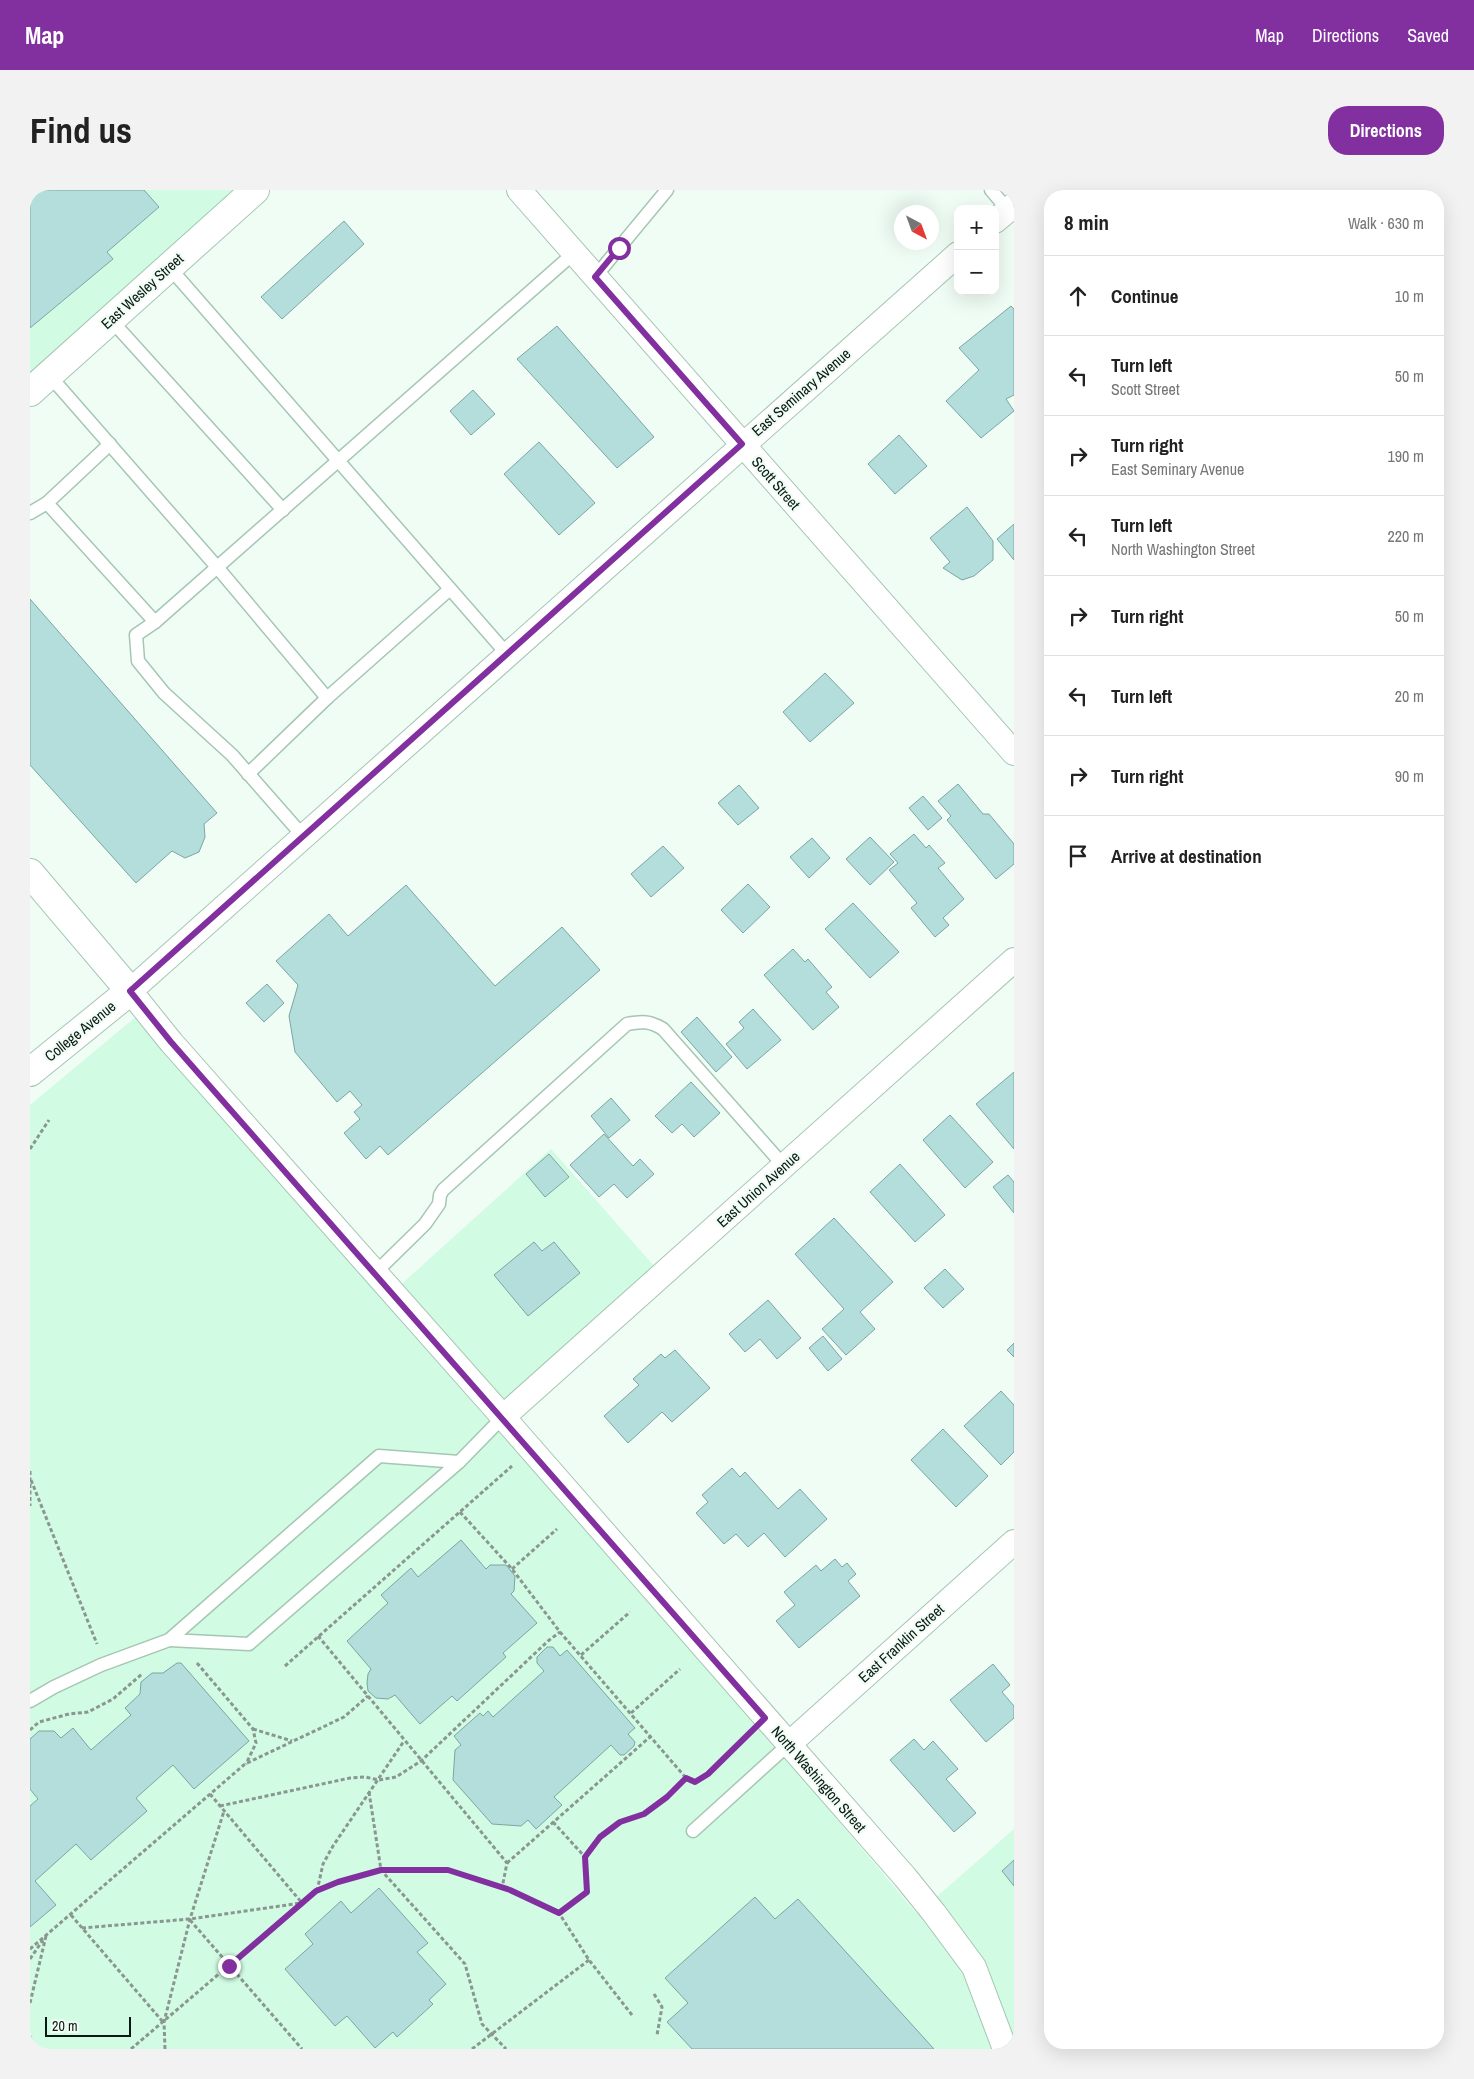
<!DOCTYPE html>
<html lang="en">
<head>
<meta charset="utf-8">
<style>
  body { margin:0; font-family:"Archivo Narrow",sans-serif; background:#f2f2f2; color:#222 }
  .controls { position:absolute; right:15px; top:15px; display:grid; overflow:hidden; border-radius:10px; box-shadow:0 5px 20px #0002 }
  .controls button { width:45px; height:45px; display:grid; place-items:center; padding:0; border:0; border-bottom:1px solid #e0e0e0; background:#fff; color:#222; font:25px sans-serif }
  .compass { position:absolute; left:864px; top:15px; width:45px; height:45px; border-radius:50%; background:#fff; box-shadow:0 5px 20px #0002; rotate:139deg }
  .scale { position:absolute; left:15px; bottom:12px; width:86px; box-sizing:border-box; padding-left:5px; border:2px solid #0c1812; border-top:0; font-size:14px; line-height:18px; white-space:nowrap; color:#0c1812; -webkit-text-stroke:4px #f0fdf5; paint-order:stroke }
  .stop { position:absolute; width:15px; height:15px; margin:-11px; border:4px solid #8230a0; border-radius:50%; background:#fff }
  .stop.end { background:#8230a0; border-color:#fff; box-shadow:0 1px 5px #0008 }
  .list { margin:0; padding:0; list-style:none }
  h2 { display:flex; justify-content:space-between; align-items:center; height:65px; margin:0; padding:0 20px; font-size:21px }
  h2 small { font-size:16px; font-weight:400; color:#767676 }
  .list li { display:grid; grid-template-columns:32px 1fr auto; gap:15px; align-items:center; box-sizing:border-box; height:80px; padding:0 20px; border-top:1px solid #e0e0e0 }
  .list b { display:block; font-size:19px; white-space:nowrap }
  .list p { margin:0; font-size:16px; white-space:nowrap; color:#767676 }
  .list em { font-size:16px; font-style:normal; color:#767676 }
  .icon { flex:none; width:28px; height:28px; fill:none; stroke:currentColor; stroke-width:2; stroke-linecap:round; stroke-linejoin:round }
  .map { position:relative; flex:none; width:984px; height:1859px; overflow:hidden; border-radius:20px }
  header { display:flex; align-items:center; gap:30px; box-sizing:border-box; height:70px; padding:0 25px; background:#8230a0; color:#fff }
  header strong { font-size:24px }
  nav { display:flex; gap:28px; margin-inline-start:auto; font-size:18px }
  .intro { display:flex; align-items:center; justify-content:space-between; box-sizing:border-box; height:120px; padding:0 30px }
  h1 { margin:0; font-size:35px }
  .button { padding:12px 22px; border-radius:20px; background:#8230a0; color:#fff; font-size:18px; font-weight:700 }
  main { display:flex; gap:30px; padding:0 30px }
  aside { flex:1; background:#fff; border-radius:20px; box-shadow:0 5px 20px #0002 }
  .map>svg:first-child { display:block }
  .built { fill:#d1fbe3 }
  .building { fill:#b4dedb; stroke:#7ca5a2 }
  .lines { fill:none; stroke-linecap:round; stroke-linejoin:round }
  .service-casing { stroke:#a5c6b3; stroke-width:15 }
  .minor-casing { stroke:#a5c6b3; stroke-width:26 }
  .tertiary-casing { stroke:#a5c6b3; stroke-width:30 }
  .path { stroke:#8a9790; stroke-width:3; stroke-dasharray:4 2.5; stroke-linecap:butt }
  .service { stroke:#fff; stroke-width:12 }
  .minor { stroke:#fff; stroke-width:24 }
  .tertiary { stroke:#fff; stroke-width:28 }
  .route { stroke:#8230a0; stroke-width:6 }
  .labels { text-anchor:middle; dominant-baseline:central; stroke-width:4.5; stroke-linejoin:round; paint-order:stroke }
  .street-label { font-size:15px; fill:#0c1812; stroke:#f0fdf5 }
</style>
</head>
<body>
<header>
<strong>Map</strong>
<nav><a>Map</a><a>Directions</a><a>Saved</a></nav>
</header>
<div class="intro"><h1>Find us</h1><a class="button">Directions</a></div>
<main>
<div class="map">
<svg width="984" height="1859" viewBox="0 0 984 1859">
  <rect width="100%" height="100%" fill="#f0fdf5"/>
  <g class="built">
    <path d="M0,0h208l-208,186z"/>
    <path d="M108,825l247,284 166,-150 103,117 -167,148 307,354 123,146 97,-85v220h-984v-944z"/>
  </g>
  <g class="building">
    <path d="M0,0h114l15,17 -52,45 6,7 -83,69z"/>
    <path d="M314,31l20,23 -82,75 -21,-22z"/>
    <path d="M981,116l3,3v86l-8,4 8,12 -33,27 -35,-37 33,-31 -20,-22z"/>
    <path d="M527,136l97,111 -37,31 -100,-109z"/>
    <path d="M443,200l22,24 -24,21 -21,-24z"/>
    <path d="M869,245l28,31 -32,28 -27,-30z"/>
    <path d="M509,252l56,61 -36,32 -55,-61z"/>
    <path d="M937,317l26,34v19l-19,16 -12,4 -19,-12 7,-6 -20,-24z"/>
    <path d="M984,334v36l-17,-21z"/>
    <path d="M0,409l187,214 -13,11 1,13 -6,15 -14,6 -13,-7 -36,32 -106,-118z"/>
    <path d="M795,483l29,30 -44,39 -27,-30z"/>
    <path d="M928,594l25,30h6l25,30v20l-18,15 -49,-59 4,-4 -13,-15z"/>
    <path d="M709,595l20,23 -21,17 -20,-22z"/>
    <path d="M893,606l19,22 -14,12 -19,-22z"/>
    <path d="M884,644l12,14 3,-3 16,18 -7,5 26,31 -21,19 6,7 -14,12 -24,-29 6,-5 -28,-33 9,-7 -8,-9z"/>
    <path d="M840,647l24,25 -24,23 -24,-26z"/>
    <path d="M782,648l18,20 -21,20 -19,-21z"/>
    <path d="M633,656l21,22 -33,29 -20,-23z"/>
    <path d="M718,694l22,23 -27,26 -22,-23z"/>
    <path d="M376,695l89,101 67,-59 38,43 -212,185 -8,-9 -14,13 -22,-26 16,-14 -6,-7 8,-7 -12,-14 -13,11 -42,-50 -6,-36 9,-31 -22,-24 53,-47 19,22z"/>
    <path d="M823,713l46,49 -29,26 -45,-49z"/>
    <path d="M763,759l12,13 3,-3 24,28 -6,5 13,15 -26,23 -49,-55z"/>
    <path d="M237,794l17,19 -20,19 -18,-19z"/>
    <path d="M723,819l28,31 -34,29 -21,-25 18,-16 -5,-6z"/>
    <path d="M667,827l35,40 -16,15 -35,-40z"/>
    <path d="M984,882v77l-38,-45z"/>
    <path d="M661,892l29,31 -26,24 -12,-13 -10,9 -17,-17z"/>
    <path d="M581,908l19,22 -21,18 -18,-22z"/>
    <path d="M920,925l43,47 -28,26 -42,-48z"/>
    <path d="M574,944l29,32 7,-7 14,15 -27,24 -13,-14 -15,13 -29,-32z"/>
    <path d="M519,964l20,23 -24,20 -19,-23z"/>
    <path d="M870,974l45,51 -30,27 -45,-50z"/>
    <path d="M978,985l6,7v31l-21,-26z"/>
    <path d="M804,1028l59,64 -33,30 15,17 -29,26 -24,-26 22,-20 -49,-55z"/>
    <path d="M504,1052l8,9 12,-9 26,31 -52,43 -34,-41z"/>
    <path d="M915,1079l19,20 -21,19 -19,-20z"/>
    <path d="M738,1110l33,38 -24,21 -17,-20 -15,13 -16,-18z"/>
    <path d="M793,1146l19,23 -14,12 -19,-23z"/>
    <path d="M984,1153v14l-7,-7z"/>
    <path d="M645,1160l35,38 -38,34 -10,-10 -34,31 -24,-27 35,-31 -6,-6 28,-25 4,4z"/>
    <path d="M971,1201l13,14v47l-13,13 -37,-39z"/>
    <path d="M913,1239l45,47 -32,31 -45,-47z"/>
    <path d="M702,1278l8,9 5,-5 33,37 22,-20 27,30 -42,38 -21,-24 -16,14 -12,-13 -12,10 -28,-31 12,-11 -6,-7z"/>
    <path d="M431,1350l25,29 4,-4h16l9,11 -1,15 -3,3 26,29 -34,30 3,4 -49,44 -5,-5 -32,28 -25,-29 -7,4 -12,-1 -8,-7 -1,-8 1,-9 3,-5 -24,-28 41,-38 -7,-8 30,-27 7,9z"/>
    <path d="M805,1369l7,8 5,-4 9,11 -8,7 12,15 -61,52 -23,-27 19,-16 -11,-13 32,-27 5,6z"/>
    <path d="M517,1457h6l7,9 7,-6 68,78 -7,6 7,8 -1,4 -10,9h-4l-9,-10 -57,52 8,8 -26,24 -8,-9 -7,6 -29,-2 -39,-44 2,-30 6,-5 -7,-9 26,-23 3,3 5,-5 5,6 51,-46 -7,-8v-6z"/>
    <path d="M147,1473h4l68,78 -55,48 -21,-24 -37,33 11,13 -56,49 -15,-16 -41,37 21,24 -26,22v-121l8,-7 -8,-10v-50l9,-8h15l7,7 12,-10 18,22 40,-35 -6,-7 15,-14 1,-12 11,-9h11z"/>
    <path d="M963,1474l17,21 -8,7 12,14v12l-28,24 -36,-42z"/>
    <path d="M884,1549l10,11 9,-9 25,28 -12,10 30,34 -22,19 -64,-72z"/>
    <path d="M984,1670v26l-12,-15z"/>
    <path d="M349,1698l49,55 -11,9 29,32 -17,16 4,4 -36,33 -4,-5 -18,16 -28,-32 -12,10 -50,-57 28,-25 -8,-10 36,-33 10,12z"/>
    <path d="M725,1707l20,22 23,-20 136,150h-242l-25,-27 21,-19 -23,-25z"/>
  </g>
  <g class="lines">
    <g class="service-casing">
      <g id="service">
        <path d="M961,0l17,20"/>
        <path d="M139,77l338,387"/>
        <path d="M565,87l72,-87"/>
        <path d="M81,130l172,190"/>
        <path d="M19,185l168,192 110,131"/>
        <path d="M80,254l-63,59 108,119 -19,13 2,26 26,32 68,62 71,81"/>
        <path d="M0,323l17,-10"/>
        <path d="M125,432l419,-369"/>
        <path d="M218,584l79,-76 123,-109"/>
        <path d="M345,1083l50,-49 14,-20 1,-9 3,-5 184,-166c15,-3 23,-3 36,5l121,137"/>
        <path d="M139,1450l80,4 210,-182 44,-45"/>
        <path d="M0,1511l24,-14 47,-22 68,-25 210,-184 80,6"/>
        <path d="M663,1641l96,-87"/>
      </g>
    </g>
    <g class="minor-casing">
      <g id="minor">
        <path d="M489,0l495,563"/>
        <path d="M965,31l19,-16"/>
        <path d="M928,64l-828,737 41,51 332,375 402,460 29,36 40,54 31,82"/>
        <path d="M473,1227l511,-457"/>
        <path d="M759,1554l225,-202"/>
      </g>
    </g>
    <g class="tertiary-casing">
      <g id="tertiary">
        <path d="M0,202l225,-202"/>
        <path d="M0,683l100,118 -100,81"/>
      </g>
    </g>
    <g class="path">
      <path d="M0,959l19,-29"/>
      <path d="M0,1281v35"/>
      <path d="M1,1290l66,164"/>
      <path d="M430,1322l52,57 48,63 126,146 9,4 13,-8 38,-39"/>
      <path d="M482,1379l45,-40"/>
      <path d="M288,1446l189,227 -5,25"/>
      <path d="M551,1465l49,-43"/>
      <path d="M167,1473l56,66 3,14 -10,21"/>
      <path d="M255,1476l227,-200"/>
      <path d="M601,1523l49,-44"/>
      <path d="M223,1539l39,12"/>
      <path d="M0,1540l9,-8 30,-8 19,-2 25,-13 29,-25"/>
      <path d="M339,1602l12,78 84,94 17,60 24,25"/>
      <path d="M180,1604l92,109 14,-12 22,-9 43,-12h67l62,20 49,23"/>
      <path d="M190,1616l130,-28 15,-1 14,3 17,-3 25,-16 127,-120 12,-9"/>
      <path d="M523,1632l32,35"/>
      <path d="M477,1673l144,-127"/>
      <path d="M287,1701l6,-27 10,-18 71,-105"/>
      <path d="M41,1725l92,107"/>
      <path d="M160,1730l112,129"/>
      <path d="M52,1738l108,-9 111,-16"/>
      <path d="M0,1759l215,-185 99,-47 24,-21"/>
      <path d="M0,1769l13,-19"/>
      <path d="M624,1804l8,13 -5,28"/>
      <path d="M0,1813l16,-67"/>
      <path d="M602,1825l-43,-55 -30,-47 28,-21 -2,-35 15,-20 20,-15 24,-8 23,-17 19,-19"/>
      <path d="M0,1846l4,13"/>
      <path d="M101,1859l171,-146"/>
      <path d="M135,1859l-1,-27 26,-103 34,-108"/>
      <path d="M442,1859l117,-89"/>
    </g>
    <use href="#service" class="service"/>
    <use href="#minor" class="minor"/>
    <use href="#tertiary" class="tertiary"/>
  </g>
  <g class="lines">
    <path class="route" d="M199,1776l87,-75 22,-9 43,-12h67l62,20 49,23 28,-21 -2,-35 15,-20 20,-15 24,-8 23,-17 19,-19 9,4 13,-8 57,-56 -594,-676 -41,-51 612,-547 -147,-167 24,-29"/>
  </g>
  <g class="labels">
    <g class="street-label">
      <text transform="translate(112 101) rotate(-42)">East Wesley Street</text>
      <text transform="translate(771 202) rotate(-41)">East Seminary Avenue</text>
      <text transform="translate(746 293) rotate(49)">Scott Street</text>
      <text transform="translate(50 841) rotate(-39)">College Avenue</text>
      <text transform="translate(728 999) rotate(-42)">East Union Avenue</text>
      <text transform="translate(871 1453) rotate(-42)">East Franklin Street</text>
      <text transform="translate(789 1589) rotate(49)">North Washington Street</text>
    </g>
  </g>
</svg>
<div class="controls">
<button>+</button>
<button>−</button>
</div>
<svg class="compass" viewBox="-18 -18 36 36"><path d="M0-13l5 13h-10z" fill="#e53935"/><path d="M0 13l5-13h-10z" fill="#767676"/></svg>
<div class="scale">20 m</div>
<div class="stop" style="left:589px;top:58px"></div>
<div class="stop end" style="left:199px;top:1776px"></div>
</div>
<aside>
<h2>8 min<small>Walk · 630 m</small></h2>
<ul class="list">
<li><svg class="icon" aria-label="ahead" viewBox="0 0 24 24"><path d="M12 20V5M6 11l6-6 6 6"/></svg><div><b>Continue</b></div><em>10 m</em></li>
<li><svg class="icon" aria-label="left" viewBox="0 0 24 24"><path d="M17 20v-9H6M10 6l-5 5 5 5"/></svg><div><b>Turn left</b><p>Scott Street</p></div><em>50 m</em></li>
<li><svg class="icon" aria-label="right" viewBox="0 0 24 24"><path d="M7 20v-9h11M14 6l5 5-5 5"/></svg><div><b>Turn right</b><p>East Seminary Avenue</p></div><em>190 m</em></li>
<li><svg class="icon" aria-label="left" viewBox="0 0 24 24"><path d="M17 20v-9H6M10 6l-5 5 5 5"/></svg><div><b>Turn left</b><p>North Washington Street</p></div><em>220 m</em></li>
<li><svg class="icon" aria-label="right" viewBox="0 0 24 24"><path d="M7 20v-9h11M14 6l5 5-5 5"/></svg><div><b>Turn right</b></div><em>50 m</em></li>
<li><svg class="icon" aria-label="left" viewBox="0 0 24 24"><path d="M17 20v-9H6M10 6l-5 5 5 5"/></svg><div><b>Turn left</b></div><em>20 m</em></li>
<li><svg class="icon" aria-label="right" viewBox="0 0 24 24"><path d="M7 20v-9h11M14 6l5 5-5 5"/></svg><div><b>Turn right</b></div><em>90 m</em></li>
<li><svg class="icon" aria-label="arrive" viewBox="0 0 24 24"><path d="M6 21V4h12l-3 4 3 4H6"/></svg><div><b>Arrive at destination</b></div></li>
</ul>
</aside>
</main>
</body>
</html>
